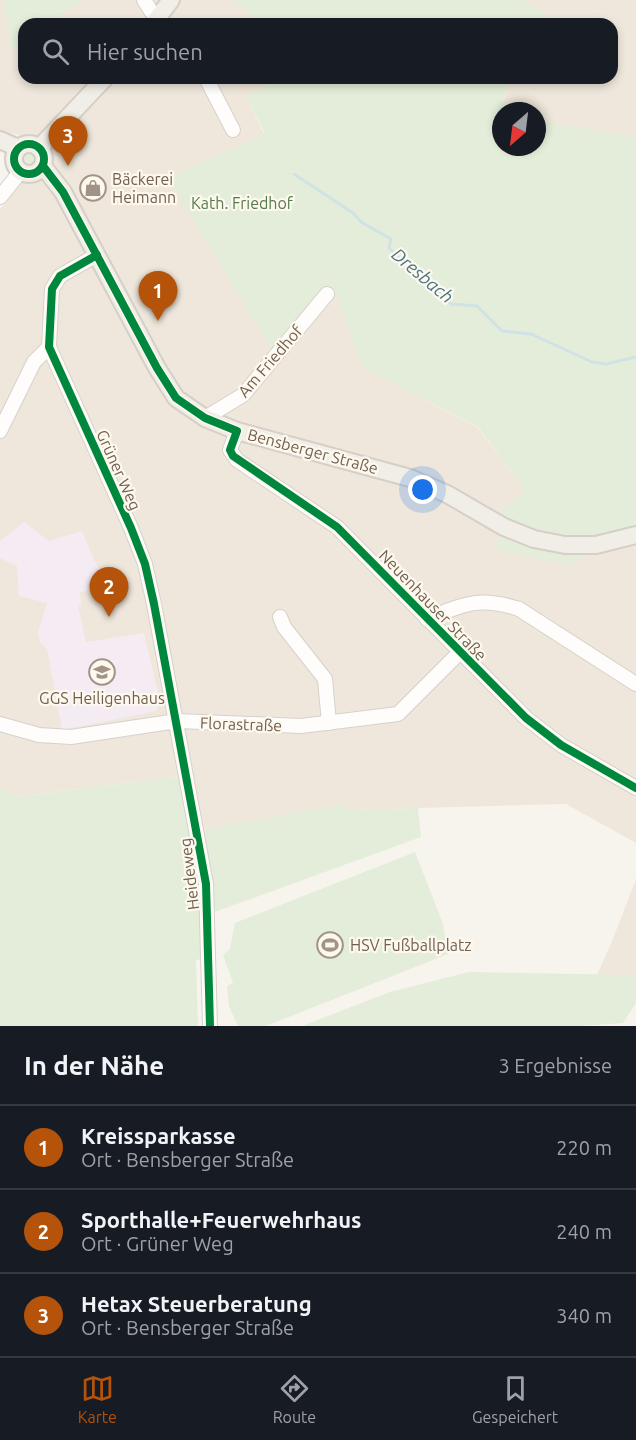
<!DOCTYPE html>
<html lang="de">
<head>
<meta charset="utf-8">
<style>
  body { margin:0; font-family:Ubuntu,sans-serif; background:#242831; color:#f1f3f6 }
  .compass { position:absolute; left:492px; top:102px; width:54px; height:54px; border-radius:50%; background:#171b24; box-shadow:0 3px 9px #0003; rotate:208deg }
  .you { position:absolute; left:423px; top:490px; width:21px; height:21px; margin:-15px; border:4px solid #fff; border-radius:50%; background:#1a73e8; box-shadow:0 0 0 9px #1a73e833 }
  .badge { display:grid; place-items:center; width:39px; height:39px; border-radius:50%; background:#b45309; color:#fff; font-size:20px; font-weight:700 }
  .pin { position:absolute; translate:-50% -50px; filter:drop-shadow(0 2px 3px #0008) }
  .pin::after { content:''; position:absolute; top:32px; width:21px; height:18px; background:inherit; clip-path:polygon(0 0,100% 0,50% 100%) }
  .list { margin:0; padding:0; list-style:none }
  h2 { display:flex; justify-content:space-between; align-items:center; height:78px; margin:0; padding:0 24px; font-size:26px }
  h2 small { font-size:20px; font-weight:400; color:#9ea1a6 }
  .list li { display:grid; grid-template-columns:39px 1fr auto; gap:18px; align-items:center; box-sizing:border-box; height:84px; padding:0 24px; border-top:2px solid #363941 }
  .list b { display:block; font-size:22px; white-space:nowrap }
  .list p { margin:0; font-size:20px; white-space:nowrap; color:#9ea1a6 }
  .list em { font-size:20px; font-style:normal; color:#9ea1a6 }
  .icon { flex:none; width:33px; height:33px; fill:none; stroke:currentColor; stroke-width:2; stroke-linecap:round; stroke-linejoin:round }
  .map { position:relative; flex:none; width:636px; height:1026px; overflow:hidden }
  .search { position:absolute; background:#171b24; box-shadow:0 3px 9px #0003; left:18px; right:18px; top:18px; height:66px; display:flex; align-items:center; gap:15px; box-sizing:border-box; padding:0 21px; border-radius:18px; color:#9ea1a6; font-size:22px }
  .sheet { height:330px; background:#171b24 }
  nav { display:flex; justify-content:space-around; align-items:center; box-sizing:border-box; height:84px; border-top:2px solid #363941; background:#171b24; font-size:16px; color:#9ea1a6 }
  nav a { display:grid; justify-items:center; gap:3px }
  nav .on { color:#b45309 }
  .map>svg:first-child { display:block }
  .residential { fill:#efe7db }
  .education { fill:#f4ecf2 }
  .green { fill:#e3edd9 }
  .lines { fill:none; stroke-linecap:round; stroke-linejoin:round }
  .stream { stroke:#d0e2e6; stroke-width:3 }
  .minor-casing { stroke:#d6d1cb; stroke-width:16 }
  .major-casing { stroke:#d5cfc8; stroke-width:20 }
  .minor { stroke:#fefdfc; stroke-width:14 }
  .major { stroke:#f1eee7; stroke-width:16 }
  .cycleway-casing { stroke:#fdf9ef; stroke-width:11 }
  .cycleway { stroke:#00873e; stroke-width:8 }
  .labels { text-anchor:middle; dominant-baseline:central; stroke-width:4.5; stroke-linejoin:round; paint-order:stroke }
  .poi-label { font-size:16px; fill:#735f4f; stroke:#fdf9ef; text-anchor:start }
  .park-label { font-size:16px; fill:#557d4b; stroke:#fdf9ef }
  .street-label { font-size:16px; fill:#735f4f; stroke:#fdf9ef }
  .water-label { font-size:18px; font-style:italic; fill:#4b7584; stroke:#fdf9ef }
</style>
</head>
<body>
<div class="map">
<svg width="636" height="1026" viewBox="0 0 636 1026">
  <rect width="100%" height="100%" fill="#f7f4ed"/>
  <g class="residential">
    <path d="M0,0h166l-18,24h-124v54h74l-59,59h-12l-27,-6z"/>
    <path d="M179,0h55l30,24h-103z"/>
    <path d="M522,0h114v136l-82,-12 -17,-7v-6h-14l-21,-8 11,-25h99v-54h-50z"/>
    <path d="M113,78h168l-35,18 82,173 34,98 115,60 49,64 70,54 40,-10v308l-70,-39 -219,6 -2,-6 -144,26 -12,-55 -173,22 -16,-8v-580l23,-29h12l12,-16v-15z"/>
    <path d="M636,879v96h-39l16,-36z"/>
  </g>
  <path class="education" d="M24,522l25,19 33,-10 13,31 7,10 2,13 -4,4 -20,3 1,13 -3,1 8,36 58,-9 16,68 -4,10 -94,19 -15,-81 -7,-7 -2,-10 9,-29 -28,-7 -2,-30 -17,-8v-17z"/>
  <g class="green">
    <path d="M3,0h80l-37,24h-22v17l-12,11z"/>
    <path d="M234,0h288l40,23 -298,1z"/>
    <path d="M281,78h232l-11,24 21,9h-22v36h36v-30l17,7 82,12v399l-40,10 -24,20 -74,-14 1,-39 27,-21 -48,-64 -116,-60 -27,-76 -12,4 -50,57 -105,-174 97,-44 -19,-38z"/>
    <circle cx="30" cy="159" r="10"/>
    <path d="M182,776l22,134v49l-8,1 2,66h-198v-237l17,8z"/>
    <path d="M345,804l2,6 71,-2 3,29 -209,76 -11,-83z"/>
    <path d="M415,852l28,72 5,30 -182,72h-28l-9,-20 -2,-20 6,-3 -10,-28 7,-6 5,-26z"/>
    <path d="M469,972l167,3v28l-13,20 -42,3h-279l88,-34z"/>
  </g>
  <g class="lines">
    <path class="stream" d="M294,174l59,39 8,9 30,17 -2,9 62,56 26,2 25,25 29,3 61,28 14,2 30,-7"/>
    <g class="minor-casing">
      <g id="minor">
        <path d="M144,0l7,11 13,13"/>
        <path d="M206,78l27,52"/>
        <path d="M0,197l21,-26"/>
        <path d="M97,255l-37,21 -8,13 -3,58 82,181 14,36 9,40 52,280 4,142"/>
        <path d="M205,418l38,-23 84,-101"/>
        <path d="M0,431l34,-69 15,-15"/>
        <path d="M237,431l-7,19 7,10 100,67 189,191 35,27 75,43"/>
        <path d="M280,617l4,10 41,52 4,44"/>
        <path d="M427,619c37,-15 52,-23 92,-10l117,75"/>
        <path d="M0,724l39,11 32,2 106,-16 124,5 97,-12 61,-61"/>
      </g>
    </g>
    <g class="major-casing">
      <g id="major">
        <path d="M153,24l18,-24"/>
        <path d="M0,140l18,8"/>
        <circle cx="29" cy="159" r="15"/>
        <path d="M39,148l66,-70"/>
        <path d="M43,166l20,26 94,176 19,30 29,20 32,13 173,47 37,16 57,33 30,12 31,6h31l40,-10"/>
      </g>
    </g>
    <use href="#minor" class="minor"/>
    <use href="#major" class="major"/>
    <g class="cycleway-casing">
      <g id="cycleway">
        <circle cx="29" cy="159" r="15"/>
        <path d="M43,166l20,26 94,176 19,30 29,20 32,13 -7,19 3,6 104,71 189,191 35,27 75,43"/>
        <path d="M97,255l-37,21 -8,13 -3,58 82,181 14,36 9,40 52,280 4,142"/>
      </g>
    </g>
    <use href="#cycleway" class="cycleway"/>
  </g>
  <defs>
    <g id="shop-ring" transform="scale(1.35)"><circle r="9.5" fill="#fdf9ef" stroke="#a19386" stroke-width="1.5"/><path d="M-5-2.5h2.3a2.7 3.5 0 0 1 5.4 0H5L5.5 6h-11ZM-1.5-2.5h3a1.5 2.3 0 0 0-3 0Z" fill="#a19386"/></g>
    <g id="school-ring" transform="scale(1.35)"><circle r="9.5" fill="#fdf9ef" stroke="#a19386" stroke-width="1.5"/><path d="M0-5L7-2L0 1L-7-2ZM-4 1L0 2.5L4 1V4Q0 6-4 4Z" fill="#a19386"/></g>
    <g id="stadium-ring" transform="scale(1.35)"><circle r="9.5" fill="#fdf9ef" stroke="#a19386" stroke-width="1.5"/><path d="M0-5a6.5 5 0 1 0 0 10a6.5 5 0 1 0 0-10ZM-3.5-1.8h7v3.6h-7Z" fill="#a19386"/></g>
  </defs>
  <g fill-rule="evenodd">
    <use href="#shop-ring" x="93" y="188"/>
    <use href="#school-ring" x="102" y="672"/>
    <use href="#stadium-ring" x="330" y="945"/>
  </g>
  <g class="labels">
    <g class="poi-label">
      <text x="112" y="179">Bäckerei<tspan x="112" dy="18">Heimann</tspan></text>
      <text x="102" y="698" text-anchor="middle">GGS Heiligenhaus</text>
      <text x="350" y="945">HSV Fußballplatz</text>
    </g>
    <g class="park-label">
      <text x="242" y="203">Kath. Friedhof</text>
    </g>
    <g class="street-label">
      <text transform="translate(270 361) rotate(-49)">Am Friedhof</text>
      <text transform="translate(313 451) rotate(15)">Bensberger Straße</text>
      <text transform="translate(119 470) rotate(66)">Grüner Weg</text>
      <text transform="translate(433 605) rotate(46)">Neuenhauser Straße</text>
      <text transform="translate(241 724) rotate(2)">Florastraße</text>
      <text transform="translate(189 874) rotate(-97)">Heideweg</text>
    </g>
    <g class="water-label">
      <text transform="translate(423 275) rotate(40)">Dresbach</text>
    </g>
  </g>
</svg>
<svg class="compass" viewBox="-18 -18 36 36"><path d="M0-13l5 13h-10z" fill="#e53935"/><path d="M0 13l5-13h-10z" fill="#9ea1a6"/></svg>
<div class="you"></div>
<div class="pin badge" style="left:158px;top:321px">1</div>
<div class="pin badge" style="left:109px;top:617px">2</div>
<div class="pin badge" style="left:68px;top:166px">3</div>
<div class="search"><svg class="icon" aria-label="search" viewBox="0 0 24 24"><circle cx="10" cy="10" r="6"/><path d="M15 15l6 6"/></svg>Hier suchen</div>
</div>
<section class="sheet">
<h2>In der Nähe<small>3 Ergebnisse</small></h2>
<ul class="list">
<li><span class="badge">1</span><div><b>Kreissparkasse</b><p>Ort · Bensberger Straße</p></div><em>220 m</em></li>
<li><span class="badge">2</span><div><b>Sporthalle+Feuerwehrhaus</b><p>Ort · Grüner Weg</p></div><em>240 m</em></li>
<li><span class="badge">3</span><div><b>Hetax Steuerberatung</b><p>Ort · Bensberger Straße</p></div><em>340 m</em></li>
</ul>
</section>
<nav>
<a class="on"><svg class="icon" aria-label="map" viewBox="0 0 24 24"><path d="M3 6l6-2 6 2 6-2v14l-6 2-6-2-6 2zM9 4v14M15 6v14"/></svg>Karte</a>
<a><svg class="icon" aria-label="directions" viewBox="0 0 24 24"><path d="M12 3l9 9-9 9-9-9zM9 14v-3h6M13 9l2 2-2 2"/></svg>Route</a>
<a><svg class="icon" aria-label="saved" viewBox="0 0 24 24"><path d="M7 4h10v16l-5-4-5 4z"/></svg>Gespeichert</a>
</nav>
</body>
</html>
